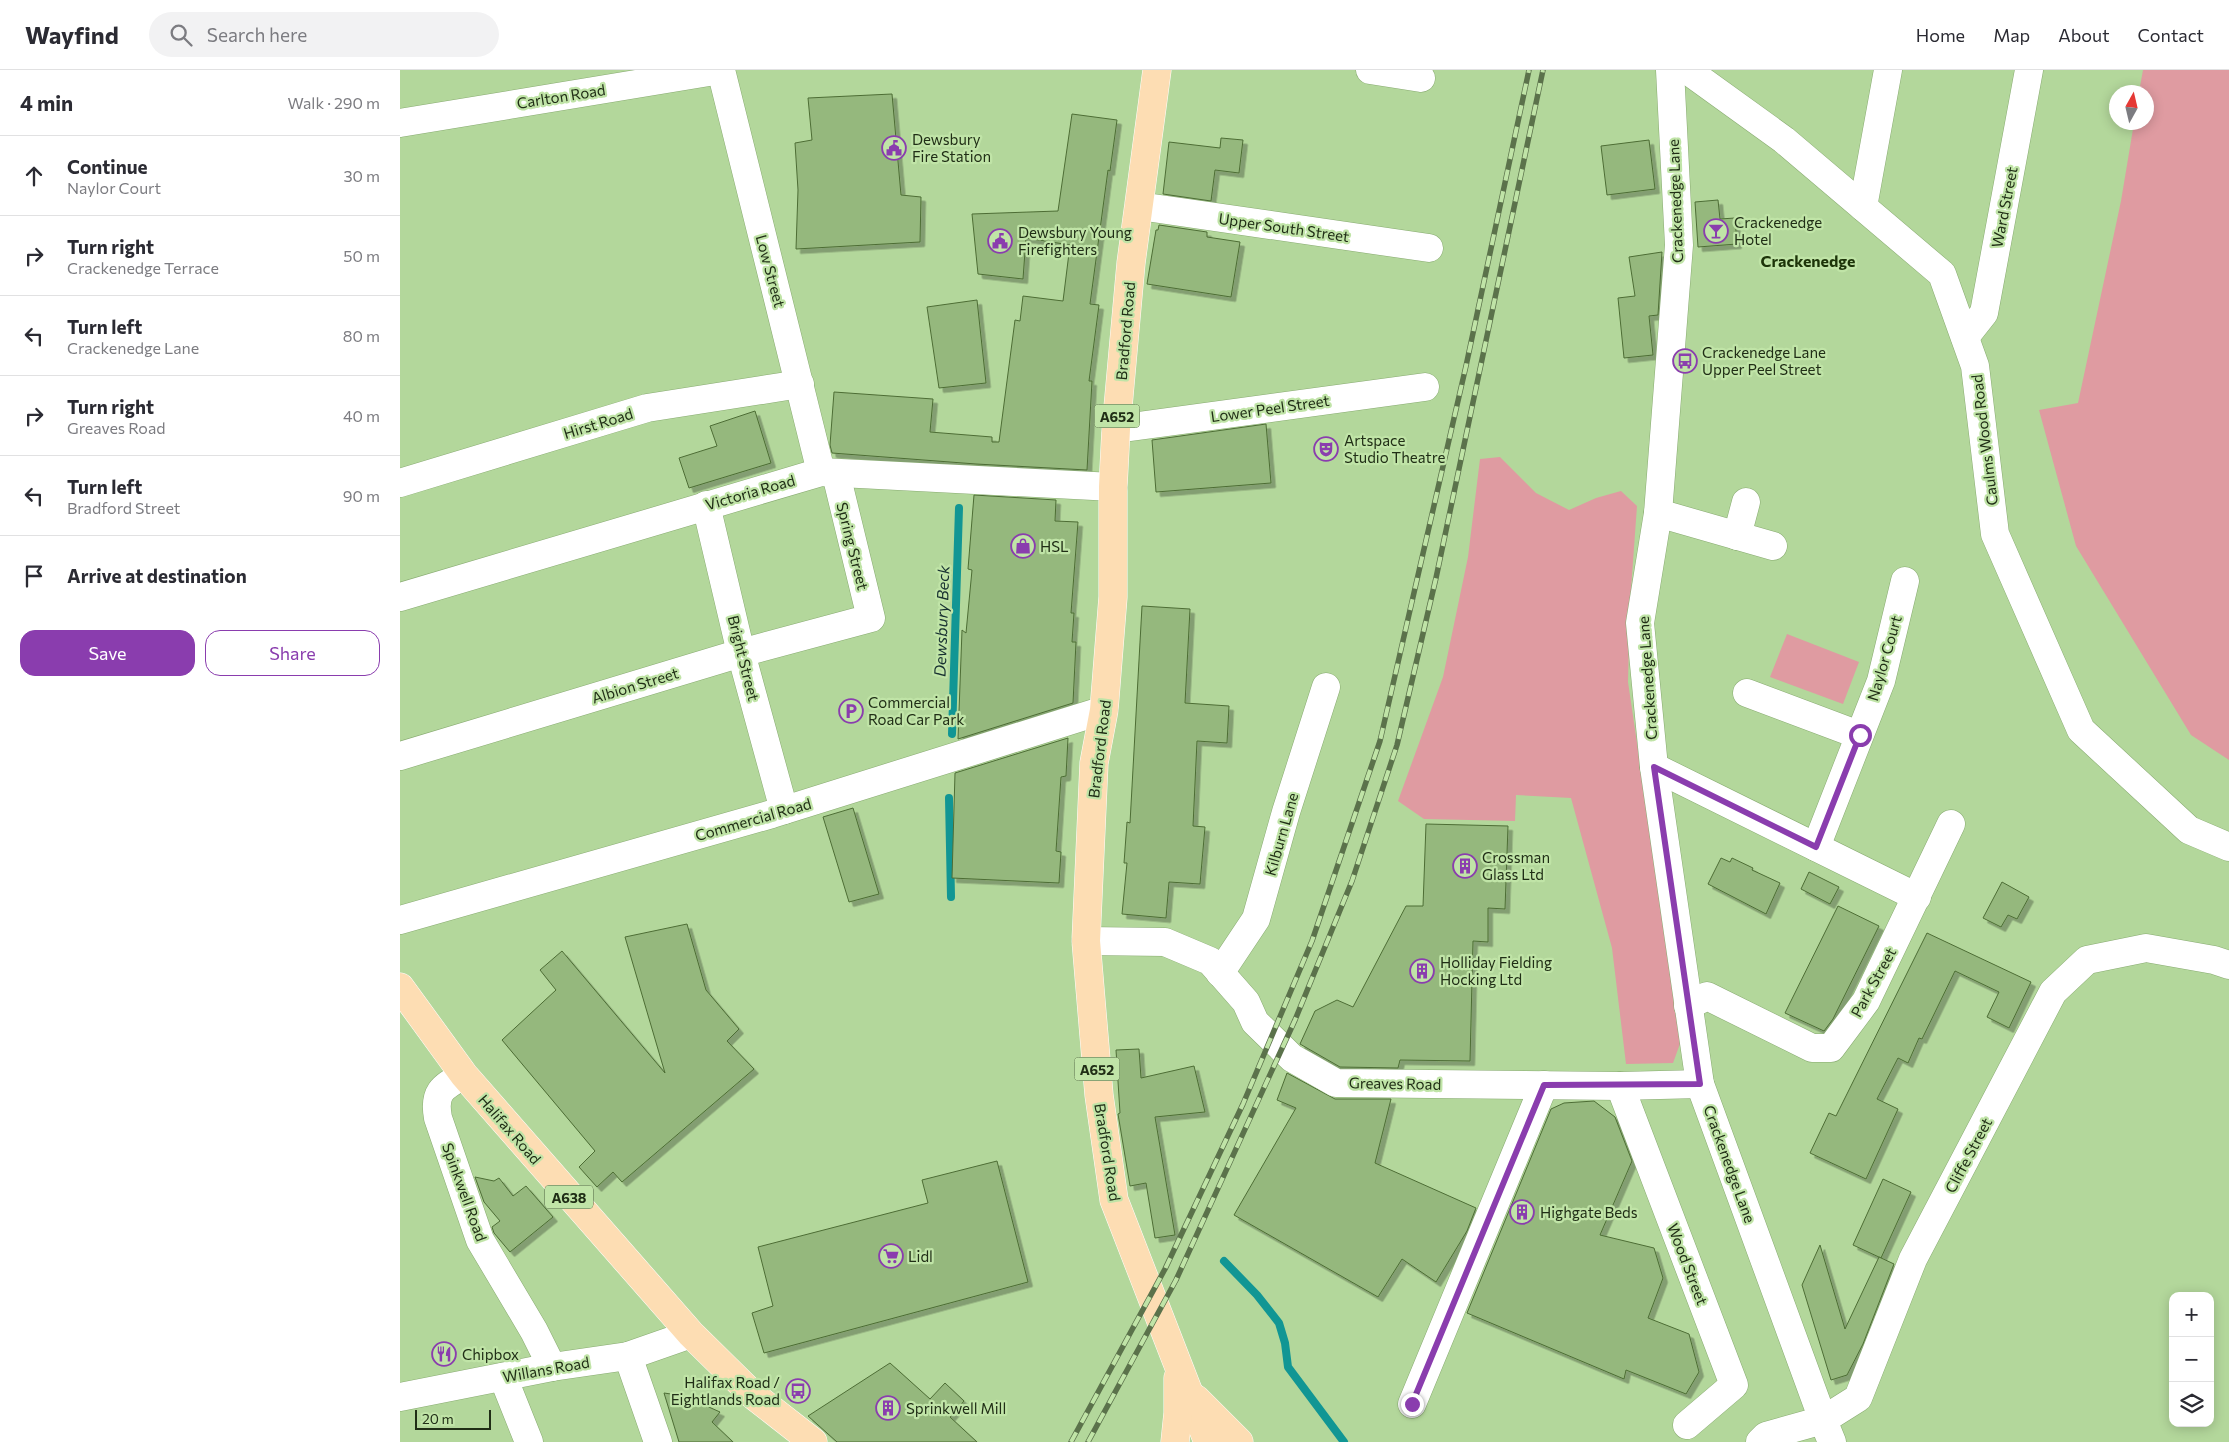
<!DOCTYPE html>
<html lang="en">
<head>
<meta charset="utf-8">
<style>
  body { margin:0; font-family:Commissioner,sans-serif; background:#f2f2f3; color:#2b2b33 }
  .controls { position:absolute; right:15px; bottom:15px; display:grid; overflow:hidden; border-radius:10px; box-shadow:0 2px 12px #0003 }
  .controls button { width:45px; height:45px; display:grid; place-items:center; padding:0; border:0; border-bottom:1px solid #e1e1e2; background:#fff; color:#2b2b33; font:25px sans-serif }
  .compass { position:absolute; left:1709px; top:15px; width:45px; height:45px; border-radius:50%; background:#fff; box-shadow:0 2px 12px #0003; rotate:8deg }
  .scale { position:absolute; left:15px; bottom:12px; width:76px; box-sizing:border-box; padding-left:5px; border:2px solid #202e16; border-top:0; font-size:14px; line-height:18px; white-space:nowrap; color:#202e16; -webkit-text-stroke:4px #c0e4a7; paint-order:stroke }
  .stop { position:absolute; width:15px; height:15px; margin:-11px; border:4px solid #8a3dae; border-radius:50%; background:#fff }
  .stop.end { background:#8a3dae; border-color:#fff; box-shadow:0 1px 5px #0008 }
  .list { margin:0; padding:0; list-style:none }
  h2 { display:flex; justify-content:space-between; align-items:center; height:65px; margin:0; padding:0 20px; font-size:21px }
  h2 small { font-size:16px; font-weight:400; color:#7c7c81 }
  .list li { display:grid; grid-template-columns:32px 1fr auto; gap:15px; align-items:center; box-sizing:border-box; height:80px; padding:0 20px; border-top:1px solid #e1e1e2 }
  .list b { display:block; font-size:19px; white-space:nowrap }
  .list p { margin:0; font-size:16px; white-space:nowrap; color:#7c7c81 }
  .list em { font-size:16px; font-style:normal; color:#7c7c81 }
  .actions { display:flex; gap:10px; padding:15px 20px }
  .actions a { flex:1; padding:11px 0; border:1px solid #8a3dae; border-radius:15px; text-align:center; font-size:18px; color:#8a3dae }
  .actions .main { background:#8a3dae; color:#fff }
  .icon { flex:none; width:28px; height:28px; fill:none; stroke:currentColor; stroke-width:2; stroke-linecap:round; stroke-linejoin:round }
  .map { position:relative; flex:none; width:1829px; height:1372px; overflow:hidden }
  header { display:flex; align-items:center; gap:30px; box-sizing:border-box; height:70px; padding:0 25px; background:#fff; border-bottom:1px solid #e1e1e2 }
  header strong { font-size:24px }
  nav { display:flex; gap:28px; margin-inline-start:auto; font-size:18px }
  .search { width:350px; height:45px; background:#f2f2f3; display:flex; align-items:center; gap:12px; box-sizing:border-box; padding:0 18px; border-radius:28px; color:#7c7c81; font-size:19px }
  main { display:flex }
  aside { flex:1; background:#fff }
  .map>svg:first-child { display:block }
  .green { fill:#df9ba1 }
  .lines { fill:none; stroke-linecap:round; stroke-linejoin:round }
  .stream { stroke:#119694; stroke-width:8 }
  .building { fill:#95b87d; stroke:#4d6d35; filter:url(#shadow) }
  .street-casing { stroke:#88ab71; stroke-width:29 }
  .secondary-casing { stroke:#88ab71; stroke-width:29 }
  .primary-casing { stroke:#fff; stroke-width:29 }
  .street { stroke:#fff; stroke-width:28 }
  .secondary { stroke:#fff; stroke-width:28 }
  .primary { stroke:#fdddb3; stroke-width:28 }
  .rail-casing { stroke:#5b724b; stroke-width:5.5 }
  .rail { stroke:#c0e4a7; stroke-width:4; stroke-dasharray:11; stroke-linecap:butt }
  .route { stroke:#8a3dae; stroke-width:6 }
  .labels { text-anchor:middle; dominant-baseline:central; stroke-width:4.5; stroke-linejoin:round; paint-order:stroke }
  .shield { fill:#c0e4a7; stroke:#506542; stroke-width:1 }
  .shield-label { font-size:14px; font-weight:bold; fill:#202e16 }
  .street-label { font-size:15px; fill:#202e16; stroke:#c0e4a7 }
  .poi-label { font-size:15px; fill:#202e16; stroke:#c0e4a7; text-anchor:start }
  .neighbourhood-label { font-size:16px; font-weight:bold; fill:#1d3409; stroke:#c0e4a7 }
  .water-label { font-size:16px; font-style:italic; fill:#183131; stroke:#c0e4a7 }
</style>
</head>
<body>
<header>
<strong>Wayfind</strong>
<div class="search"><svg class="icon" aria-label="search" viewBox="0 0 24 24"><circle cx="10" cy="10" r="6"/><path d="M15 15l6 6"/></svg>Search here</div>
<nav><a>Home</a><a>Map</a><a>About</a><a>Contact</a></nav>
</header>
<main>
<aside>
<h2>4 min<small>Walk · 290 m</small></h2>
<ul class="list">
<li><svg class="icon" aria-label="ahead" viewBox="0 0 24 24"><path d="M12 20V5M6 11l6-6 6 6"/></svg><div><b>Continue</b><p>Naylor Court</p></div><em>30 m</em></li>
<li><svg class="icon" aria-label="right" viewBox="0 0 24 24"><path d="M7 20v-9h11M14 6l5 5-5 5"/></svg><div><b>Turn right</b><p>Crackenedge Terrace</p></div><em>50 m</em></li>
<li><svg class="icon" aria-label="left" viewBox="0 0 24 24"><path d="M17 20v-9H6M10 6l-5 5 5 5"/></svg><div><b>Turn left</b><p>Crackenedge Lane</p></div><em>80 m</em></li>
<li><svg class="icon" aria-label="right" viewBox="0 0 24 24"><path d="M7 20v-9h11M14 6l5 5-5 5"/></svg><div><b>Turn right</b><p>Greaves Road</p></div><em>40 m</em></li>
<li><svg class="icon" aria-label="left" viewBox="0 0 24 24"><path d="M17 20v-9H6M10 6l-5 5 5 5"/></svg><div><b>Turn left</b><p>Bradford Street</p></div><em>90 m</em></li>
<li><svg class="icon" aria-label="arrive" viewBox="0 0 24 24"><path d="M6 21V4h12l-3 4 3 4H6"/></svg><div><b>Arrive at destination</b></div></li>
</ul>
<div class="actions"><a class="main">Save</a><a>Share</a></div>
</aside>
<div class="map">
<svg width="1829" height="1372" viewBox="0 0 1829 1372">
  <defs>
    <filter id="shadow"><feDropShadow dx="4.5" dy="4.5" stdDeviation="0" flood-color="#0004"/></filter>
  </defs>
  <rect width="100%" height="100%" fill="#b3d79b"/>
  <g class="green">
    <path d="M1743,0h86v690l-38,-25 -115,-189 -37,-136 39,-7 43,-202 13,-78 12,-1v-30h-7z"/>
    <path d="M1100,387l36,36 33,17 27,-12 25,-7 16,15 -7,97 -2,79 53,359 -8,22 -47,1 -14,-116 -41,-150 -55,-3 -1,26 -91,-2 -26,-18 45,-124 25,-120 12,-98z"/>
    <path d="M1387,564l72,28 -16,42 -73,-27z"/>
  </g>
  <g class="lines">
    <g class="stream">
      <path d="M552,664l7,-226"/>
      <path d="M549,728l2,99"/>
      <path d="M824,1191l33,34 22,28 6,20 3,24 56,75"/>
    </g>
  </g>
  <g class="building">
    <path d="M492,24l9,101 20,2 -1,45 -124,7 2,-59 -3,-47 17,-3 -4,-42z"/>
    <path d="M672,44l45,6 -7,51 -2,-1 -18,134 9,1 -10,76h3l-5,89 -111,-6 -144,-11 -2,-8 4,-53 99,7 -3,33 62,5v5h7l16,-122 5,1 3,-25 40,5 7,-56 -44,-7 -3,41 -45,-5 -6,-60 86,-3z"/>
    <path d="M821,68l22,2 -4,33 -24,-3 -4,31 -48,-7 6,-52 51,6z"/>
    <path d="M1249,70l6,49 -48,6 -6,-49z"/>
    <path d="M1318,130l2,19 15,-1 2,26 -39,3 -3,-45z"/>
    <path d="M759,155l48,7v5l33,5 -9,55 -84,-13 9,-54h2z"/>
    <path d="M1262,182l-4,63 -9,1 4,39 -29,3 -6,-60 17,-2 -6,-39z"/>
    <path d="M577,230l9,83 -47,5 -12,-81z"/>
    <path d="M355,341l16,52 -82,25 -10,-30 38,-12 -7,-20z"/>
    <path d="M866,354l5,59 -115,9 -4,-52z"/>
    <path d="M574,425l82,5 -1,21 23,1 -7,91h3l-2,29h4l-3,61 -115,36 4,-109 4,3 6,-63 -4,-1z"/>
    <path d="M742,536l48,3 -5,94 44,3 -2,37 -30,-2 -4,85 12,1 -5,57 -31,-2 -3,36 -44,-4 5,-51h-3l3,-41 3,1z"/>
    <path d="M668,668l-2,38 -5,1 -5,74 5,1 -2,31 -107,-5 3,-105z"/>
    <path d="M453,738l26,86 -30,8 -26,-85z"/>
    <path d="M1026,754l82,2 -3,83 -17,-1v34l-15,-1 -3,120 -70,-1 -2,8 -58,-1 -40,-23 15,-33 22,-11 16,7 53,-101h17z"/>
    <path d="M1321,788l9,4 2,-4 21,10 -1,2 28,13 -14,31 -58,-30z"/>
    <path d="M1409,802l30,15 -9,17 -29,-15z"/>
    <path d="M1602,812l27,15 -12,22 -9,-4 -7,12 -18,-9z"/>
    <path d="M1438,836l41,20 -46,93 -9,12 -39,-18z"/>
    <path d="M287,854l19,66 33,39 -12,12 27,28 -132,113 -9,-10 -16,15 -18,-20 16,-16 -93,-111 54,-50 -16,-20 22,-19 103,122 -40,-136z"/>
    <path d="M1527,863l104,49 -22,46 -22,-11 12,-25 -44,-21 -33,68 -3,-1 -11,25 -10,-5 -21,41 21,10 -32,70 -56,-26 19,-40 7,3z"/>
    <path d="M739,979l2,29 53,-12 11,46 -50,5 20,118 -20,3 -9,-55 -16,3 -12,-72 2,-1 -4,-63z"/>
    <path d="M887,1003l48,26h56l-16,64 101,45 -9,23 -31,51 -34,-23 -24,38 -144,-82 62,-107 -19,-8z"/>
    <path d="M1194,1031l21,16 17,44 -32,74 54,13 9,30 -15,40 41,16 10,38 -13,22 -60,-24 -2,9 -157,-66 84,-204 13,-6z"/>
    <path d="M597,1091l31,121 -264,71 -12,-40 21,-7 -15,-59 170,-44 -6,-23z"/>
    <path d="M75,1107l19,4 5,-3 14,18 13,-10 27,31 -43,35 -16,-19 -2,-6 8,-6 -16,-19z"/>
    <path d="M1483,1109l28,13 -30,66 -28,-13z"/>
    <path d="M1420,1175l25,84 34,-72 15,7 -31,80 -16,31 -16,5 -29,-95z"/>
    <path d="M490,1293l40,36 15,-16 19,18 -14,16 27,25h-140l-29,-26z"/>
    <path d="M264,1323l20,3 36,16 -8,10 21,20h-54z"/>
  </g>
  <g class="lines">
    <g class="street-casing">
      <g id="street">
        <path d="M321,0l100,402"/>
        <path d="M970,0l51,8"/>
        <path d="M1287,0l97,70 158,134 33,92 20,168 86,196 108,100 40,17"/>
        <path d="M0,53l321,-53"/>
        <path d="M739,136l290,42"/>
        <path d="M1463,137l25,-137"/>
        <path d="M1565,267l19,-24 45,-243"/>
        <path d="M716,359l309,-42"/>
        <path d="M0,413l247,-75 153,-24"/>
        <path d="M306,435l35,148 43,157"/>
        <path d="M1258,443l115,33"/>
        <path d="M1337,466l9,-34"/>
        <path d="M0,527l421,-125 292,15"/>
        <path d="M1347,623l112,42"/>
        <path d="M0,686l341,-103 130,-35 -35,-144"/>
        <path d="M1254,697l263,130"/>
        <path d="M1416,777l65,-166 24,-100"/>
        <path d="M0,850l372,-106 332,-104"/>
        <path d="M686,871l79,1 45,19 36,41 9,20 37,36 44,25 284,3 80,-2"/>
        <path d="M820,903l36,-54 30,-107 40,-125"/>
        <path d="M1288,936l19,-10 105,52h19l35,-47 85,-177"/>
        <path d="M64,1005c-21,12 -31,16 -26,43l42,122 54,91 18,36"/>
        <path d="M1220,1016l114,299 -47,40"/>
        <path d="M228,1286l30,86"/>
        <path d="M103,1307l26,65"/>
        <path d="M1012,1334l132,-319"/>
        <path d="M1432,1372l-9,-22 35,-22 55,-139 140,-267 34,-32 59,-12 68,12 15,5"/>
      </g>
    </g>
    <g class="secondary-casing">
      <g id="secondary">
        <path d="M1270,0l9,175 -21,268 -18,110 14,144 46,317 123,336 -57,16 -6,6"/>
        <path d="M0,1327l152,-30 76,-11 63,-22"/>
      </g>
    </g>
    <g class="primary-casing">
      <g id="primary">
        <path d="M757,0l-26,193 -15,166 -3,58v110l-9,113 -10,53 -8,178 13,154 15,105 94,242"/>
        <path d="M0,917l64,88 227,259 62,61 60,47"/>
        <path d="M796,1329l43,43"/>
        <path d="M775,1372l3,-29v-35"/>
      </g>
    </g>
    <use href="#street" class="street"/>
    <use href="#secondary" class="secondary"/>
    <use href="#primary" class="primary"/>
    <g class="rail-casing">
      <g id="rail">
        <path d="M671,1372l94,-173 78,-165 69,-163 68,-200 86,-375 63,-296"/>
        <path d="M688,1372l88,-162 119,-260 57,-139 45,-136 39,-167 107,-508"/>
      </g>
    </g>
    <use href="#rail" class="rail"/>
  </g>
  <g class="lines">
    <path class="route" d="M1012,1334l132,-319 156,-1 -46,-317 162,80 44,-112"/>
  </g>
  <defs>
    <g id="civic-ring" transform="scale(1.25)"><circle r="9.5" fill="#c0e4a7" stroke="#8a3dae" stroke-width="1.5"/><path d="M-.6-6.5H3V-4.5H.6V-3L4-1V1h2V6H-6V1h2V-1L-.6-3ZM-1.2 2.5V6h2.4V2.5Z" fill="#8a3dae"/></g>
    <g id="bar-ring" transform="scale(1.25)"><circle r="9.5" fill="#c0e4a7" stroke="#8a3dae" stroke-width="1.5"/><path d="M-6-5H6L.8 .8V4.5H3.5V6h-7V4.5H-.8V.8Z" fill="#8a3dae"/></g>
    <g id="bus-ring" transform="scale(1.25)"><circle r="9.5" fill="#c0e4a7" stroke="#8a3dae" stroke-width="1.5"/><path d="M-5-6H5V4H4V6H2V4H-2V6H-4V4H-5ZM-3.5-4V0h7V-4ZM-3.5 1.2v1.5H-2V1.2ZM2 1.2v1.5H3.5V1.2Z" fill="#8a3dae"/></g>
    <g id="theatre-ring" transform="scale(1.25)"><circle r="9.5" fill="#c0e4a7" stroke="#8a3dae" stroke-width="1.5"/><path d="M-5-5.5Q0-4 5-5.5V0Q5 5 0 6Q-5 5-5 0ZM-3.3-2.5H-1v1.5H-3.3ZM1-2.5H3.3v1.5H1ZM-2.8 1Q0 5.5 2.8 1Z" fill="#8a3dae"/></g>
    <g id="shop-ring" transform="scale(1.25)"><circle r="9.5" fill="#c0e4a7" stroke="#8a3dae" stroke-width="1.5"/><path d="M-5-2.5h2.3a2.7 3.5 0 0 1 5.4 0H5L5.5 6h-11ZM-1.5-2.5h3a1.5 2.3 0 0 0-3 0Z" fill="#8a3dae"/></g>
    <g id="parking-ring" transform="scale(1.25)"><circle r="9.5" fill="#c0e4a7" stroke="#8a3dae" stroke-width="1.5"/><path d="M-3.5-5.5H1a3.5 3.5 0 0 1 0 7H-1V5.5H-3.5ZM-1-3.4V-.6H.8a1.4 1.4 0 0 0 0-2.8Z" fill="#8a3dae"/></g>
    <g id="building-ring" transform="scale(1.25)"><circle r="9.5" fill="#c0e4a7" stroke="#8a3dae" stroke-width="1.5"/><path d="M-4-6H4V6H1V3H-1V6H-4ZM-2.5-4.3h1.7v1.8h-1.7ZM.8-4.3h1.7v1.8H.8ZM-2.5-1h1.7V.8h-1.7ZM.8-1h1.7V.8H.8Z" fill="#8a3dae"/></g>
    <g id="supermarket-ring" transform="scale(1.25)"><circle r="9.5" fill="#c0e4a7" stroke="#8a3dae" stroke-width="1.5"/><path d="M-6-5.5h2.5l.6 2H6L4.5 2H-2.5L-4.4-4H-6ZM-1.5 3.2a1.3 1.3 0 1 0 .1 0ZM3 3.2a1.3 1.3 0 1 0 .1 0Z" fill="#8a3dae"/></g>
    <g id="restaurant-ring" transform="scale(1.25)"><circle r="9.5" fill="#c0e4a7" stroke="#8a3dae" stroke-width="1.5"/><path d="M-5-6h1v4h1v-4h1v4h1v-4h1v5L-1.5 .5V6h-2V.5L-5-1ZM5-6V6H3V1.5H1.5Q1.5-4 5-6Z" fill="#8a3dae"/></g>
  </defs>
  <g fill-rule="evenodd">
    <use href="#civic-ring" x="494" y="78"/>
    <use href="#bar-ring" x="1316" y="161"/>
    <use href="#civic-ring" x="600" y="171"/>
    <use href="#bus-ring" x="1285" y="291"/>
    <use href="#theatre-ring" x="926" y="379"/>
    <use href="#shop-ring" x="623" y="476"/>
    <use href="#parking-ring" x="451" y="641"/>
    <use href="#building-ring" x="1065" y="796"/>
    <use href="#building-ring" x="1022" y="901"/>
    <use href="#building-ring" x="1122" y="1142"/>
    <use href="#supermarket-ring" x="491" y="1186"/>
    <use href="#restaurant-ring" x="44" y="1284"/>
    <use href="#bus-ring" x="398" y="1321"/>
    <use href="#building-ring" x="488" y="1338"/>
  </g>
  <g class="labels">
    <g class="shield">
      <rect x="694.5" y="334.5" width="45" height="23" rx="4"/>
      <rect x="674.5" y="987.5" width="45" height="23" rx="4"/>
      <rect x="145" y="1115.5" width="48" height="23" rx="4"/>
    </g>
    <g class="shield-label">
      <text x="717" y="346">A652</text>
      <text x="697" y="999">A652</text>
      <text x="169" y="1127">A638</text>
    </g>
    <g class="street-label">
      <text transform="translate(161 26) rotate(-9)">Carlton Road</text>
      <text transform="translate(1275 131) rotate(-92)">Crackenedge Lane</text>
      <text transform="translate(1604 137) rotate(-79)">Ward Street</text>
      <text transform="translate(884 157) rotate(8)">Upper South Street</text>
      <text transform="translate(371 201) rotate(75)">Low Street</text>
      <text transform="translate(725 261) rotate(-85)">Bradford Road</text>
      <text transform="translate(870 338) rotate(-8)">Lower Peel Street</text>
      <text transform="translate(198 353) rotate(-17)">Hirst Road</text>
      <text transform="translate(1584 370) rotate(-97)">Caulms Wood Road</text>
      <text transform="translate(350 422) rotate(-16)">Victoria Road</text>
      <text transform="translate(453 476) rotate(76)">Spring Street</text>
      <text transform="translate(344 588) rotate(76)">Bright Street</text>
      <text transform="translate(1484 588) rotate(-74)">Naylor Court</text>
      <text transform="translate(1247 608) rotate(-94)">Crackenedge Lane</text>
      <text transform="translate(235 615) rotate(-17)">Albion Street</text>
      <text transform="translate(699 679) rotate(-83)">Bradford Road</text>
      <text transform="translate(353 749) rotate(-16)">Commercial Road</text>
      <text transform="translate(881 764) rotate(-74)">Kilburn Lane</text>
      <text transform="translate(1473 912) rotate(-61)">Park Street</text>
      <text transform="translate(995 1013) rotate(1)">Greaves Road</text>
      <text transform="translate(110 1059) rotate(49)">Halifax Road</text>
      <text transform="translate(708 1082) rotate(81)">Bradford Road</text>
      <text transform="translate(1568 1085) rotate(-62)">Cliffe Street</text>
      <text transform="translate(1330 1094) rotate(70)">Crackenedge Lane</text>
      <text transform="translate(65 1122) rotate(70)">Spinkwell Road</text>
      <text transform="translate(1288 1194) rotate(69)">Wood Street</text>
      <text transform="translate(146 1299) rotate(-10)">Willans Road</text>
    </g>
    <g class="poi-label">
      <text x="512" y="69">Dewsbury<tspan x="512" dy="17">Fire Station</tspan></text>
      <text x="1334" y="152">Crackenedge<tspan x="1334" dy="17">Hotel</tspan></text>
      <text x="618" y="162">Dewsbury Young<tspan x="618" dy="17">Firefighters</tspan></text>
      <text x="1302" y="282">Crackenedge Lane<tspan x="1302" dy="17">Upper Peel Street</tspan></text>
      <text x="944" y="370">Artspace<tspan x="944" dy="17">Studio Theatre</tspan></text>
      <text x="640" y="476">HSL</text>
      <text x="468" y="632">Commercial<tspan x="468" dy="17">Road Car Park</tspan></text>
      <text x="1082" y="787">Crossman<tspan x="1082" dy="17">Glass Ltd</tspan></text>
      <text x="1040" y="892">Holliday Fielding<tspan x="1040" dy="17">Hocking Ltd</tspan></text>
      <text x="1140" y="1142">Highgate Beds</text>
      <text x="508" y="1186">Lidl</text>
      <text x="62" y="1284">Chipbox</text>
      <text x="380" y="1312" text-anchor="end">Halifax Road /<tspan x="380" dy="17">Eightlands Road</tspan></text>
      <text x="506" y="1338">Sprinkwell Mill</text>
    </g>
    <g class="neighbourhood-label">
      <text x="1408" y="190">Crackenedge</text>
    </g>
    <g class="water-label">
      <text transform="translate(541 551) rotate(-88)">Dewsbury Beck</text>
    </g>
  </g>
</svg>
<div class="controls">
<button>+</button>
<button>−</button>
<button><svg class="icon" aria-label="layers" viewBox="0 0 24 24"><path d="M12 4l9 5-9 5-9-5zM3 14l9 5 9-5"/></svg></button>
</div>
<svg class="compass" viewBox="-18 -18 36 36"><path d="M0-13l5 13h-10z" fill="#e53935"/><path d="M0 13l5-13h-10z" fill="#7c7c81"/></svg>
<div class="scale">20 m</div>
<div class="stop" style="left:1460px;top:665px"></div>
<div class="stop end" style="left:1012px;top:1334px"></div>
</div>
</main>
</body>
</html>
